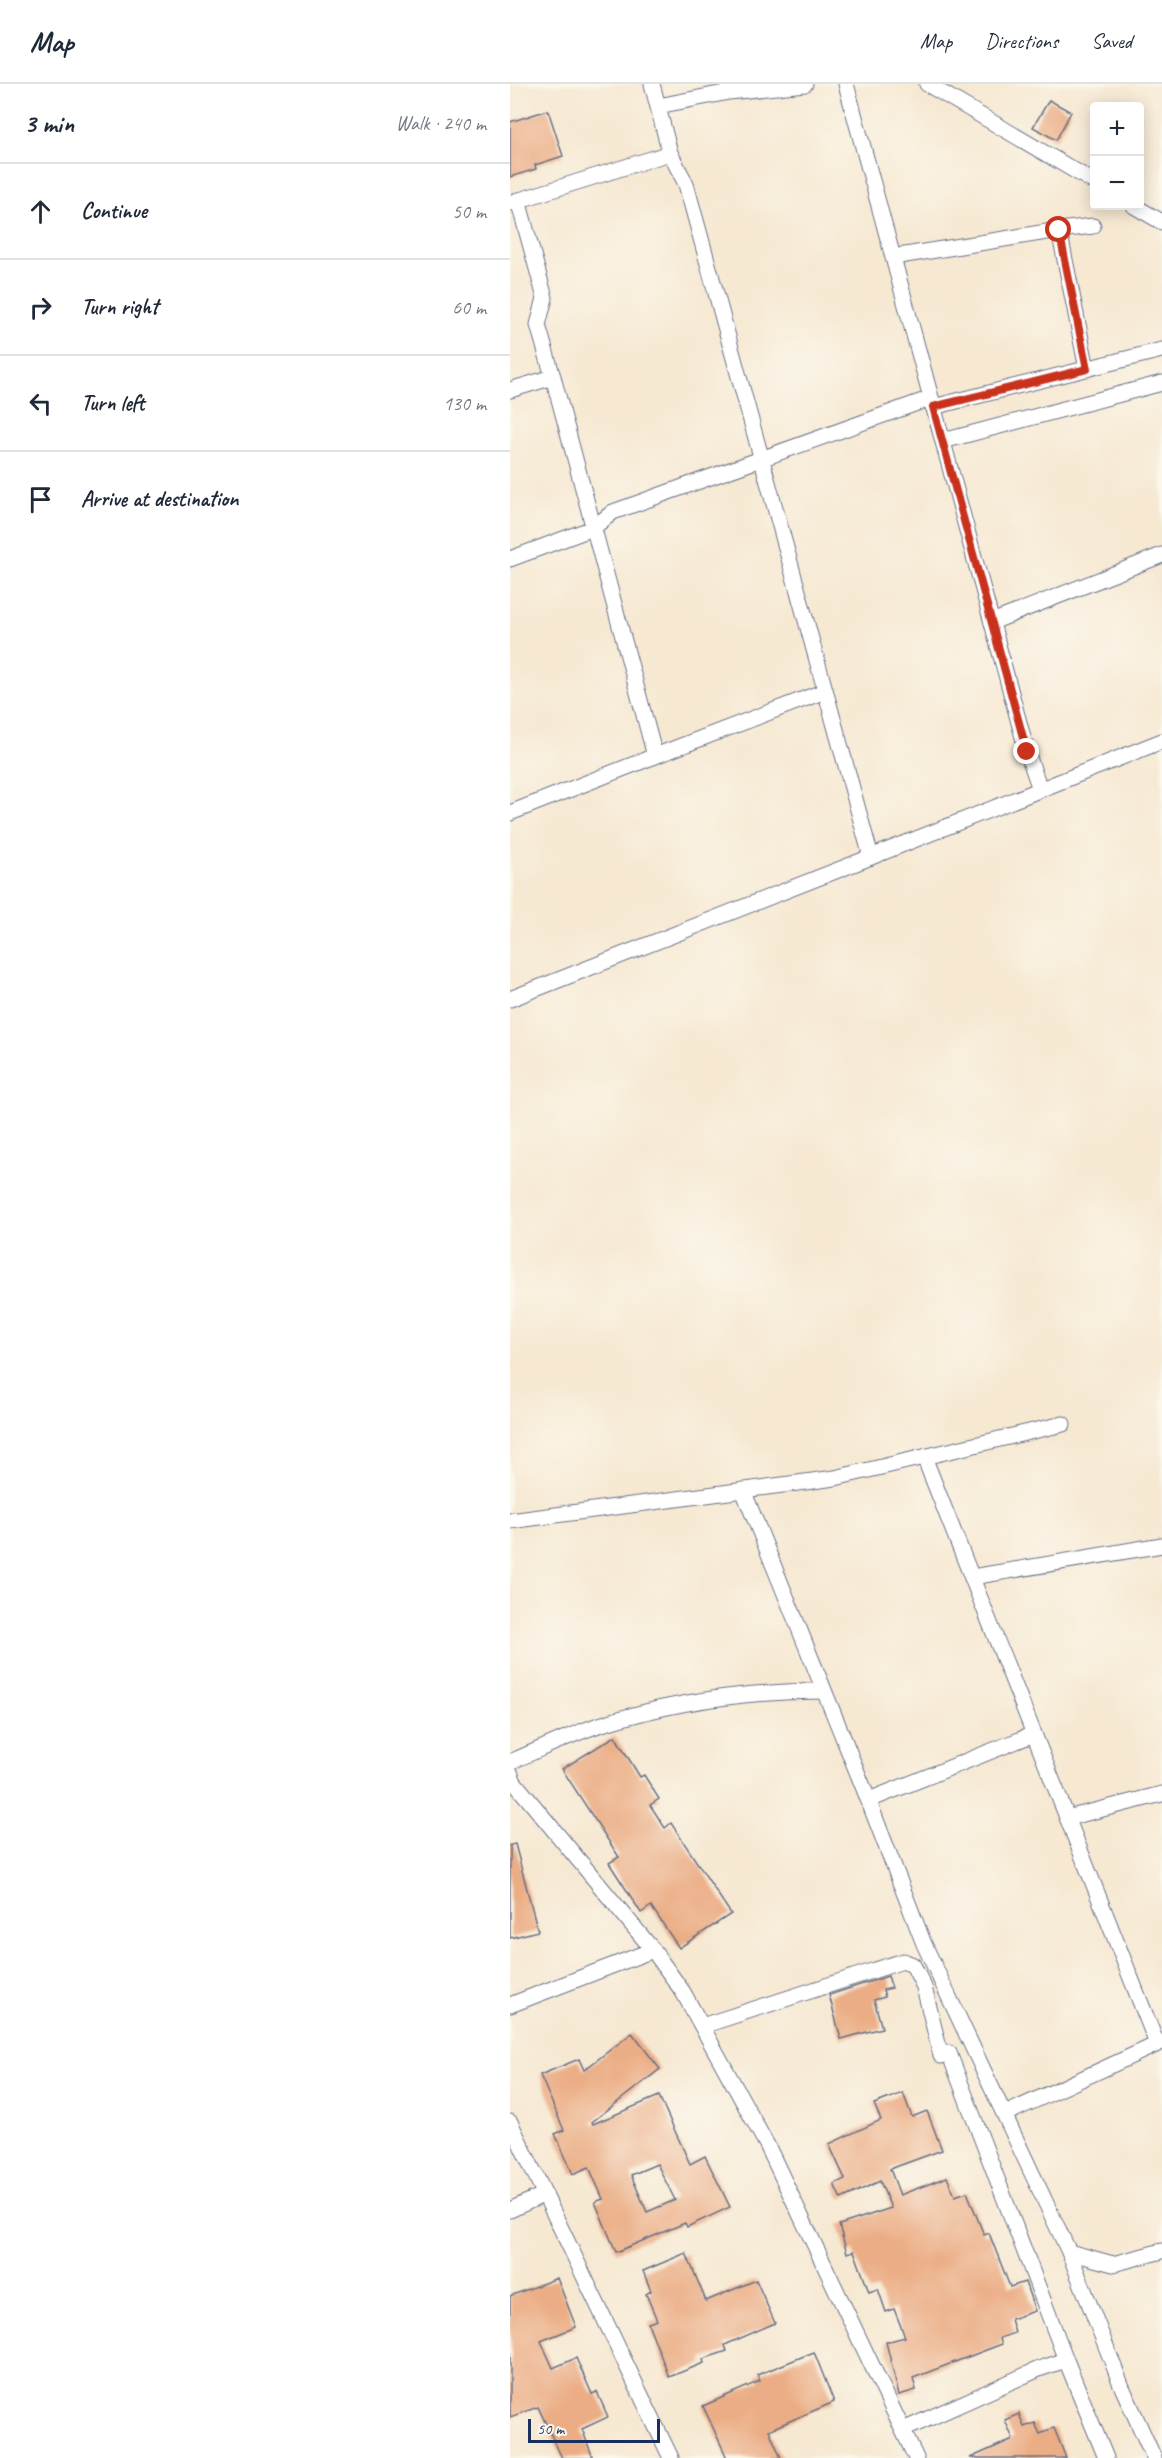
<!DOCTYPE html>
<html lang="en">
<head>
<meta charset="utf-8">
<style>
  body { margin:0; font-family:Caveat,sans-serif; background:#f2f2f3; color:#1f2937 }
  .controls { position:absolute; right:18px; top:18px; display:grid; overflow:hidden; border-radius:6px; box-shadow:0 3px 15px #0003 }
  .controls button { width:54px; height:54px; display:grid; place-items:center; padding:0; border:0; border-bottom:2px solid #e0e1e3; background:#fff; color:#1f2937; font:30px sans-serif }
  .scale { position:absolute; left:18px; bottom:15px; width:132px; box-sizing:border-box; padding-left:6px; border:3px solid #1b2f5e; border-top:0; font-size:16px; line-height:21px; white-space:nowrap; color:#1b2f5e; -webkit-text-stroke:4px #fbf7ec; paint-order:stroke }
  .stop { position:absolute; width:18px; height:18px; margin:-14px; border:4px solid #c8321e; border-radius:50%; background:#fff }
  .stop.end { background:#c8321e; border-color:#fff; box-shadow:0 2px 6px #0008 }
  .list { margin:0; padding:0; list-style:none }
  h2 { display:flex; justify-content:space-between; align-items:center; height:78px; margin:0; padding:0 24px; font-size:26px }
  h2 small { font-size:20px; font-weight:400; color:#747a83 }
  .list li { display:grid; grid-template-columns:39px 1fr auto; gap:18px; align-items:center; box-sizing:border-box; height:96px; padding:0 24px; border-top:2px solid #e0e1e3 }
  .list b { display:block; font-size:22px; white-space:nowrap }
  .list em { font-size:20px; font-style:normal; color:#747a83 }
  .icon { flex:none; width:33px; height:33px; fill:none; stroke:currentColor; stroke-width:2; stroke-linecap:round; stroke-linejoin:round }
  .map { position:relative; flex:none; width:652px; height:2374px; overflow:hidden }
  header { display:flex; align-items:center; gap:36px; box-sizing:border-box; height:84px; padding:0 30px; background:#fff; border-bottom:2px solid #e0e1e3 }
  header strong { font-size:28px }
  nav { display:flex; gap:33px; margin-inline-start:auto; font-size:21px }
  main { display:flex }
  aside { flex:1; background:#fff }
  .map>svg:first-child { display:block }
  .building { fill:#ebad85; fill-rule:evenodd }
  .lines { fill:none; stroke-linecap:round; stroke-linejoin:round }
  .minor-casing { stroke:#687086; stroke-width:17 }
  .minor { stroke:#fff; stroke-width:15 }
  .route { stroke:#c8321e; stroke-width:8 }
</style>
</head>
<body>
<header>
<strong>Map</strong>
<nav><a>Map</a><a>Directions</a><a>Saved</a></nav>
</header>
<main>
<aside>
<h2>3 min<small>Walk · 240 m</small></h2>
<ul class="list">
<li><svg class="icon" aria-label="ahead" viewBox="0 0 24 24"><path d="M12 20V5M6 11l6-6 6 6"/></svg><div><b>Continue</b></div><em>50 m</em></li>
<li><svg class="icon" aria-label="right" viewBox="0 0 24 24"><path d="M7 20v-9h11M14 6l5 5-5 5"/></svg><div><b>Turn right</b></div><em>60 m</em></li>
<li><svg class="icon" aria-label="left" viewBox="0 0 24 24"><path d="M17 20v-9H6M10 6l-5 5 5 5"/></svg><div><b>Turn left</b></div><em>130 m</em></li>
<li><svg class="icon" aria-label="arrive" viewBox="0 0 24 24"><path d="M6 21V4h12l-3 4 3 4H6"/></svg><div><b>Arrive at destination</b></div></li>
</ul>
</aside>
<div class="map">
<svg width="652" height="2374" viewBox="0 0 652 2374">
  <rect width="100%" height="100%" fill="#fbf7ec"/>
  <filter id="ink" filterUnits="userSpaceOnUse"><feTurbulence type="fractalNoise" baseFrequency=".0167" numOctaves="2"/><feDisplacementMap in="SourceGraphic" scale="12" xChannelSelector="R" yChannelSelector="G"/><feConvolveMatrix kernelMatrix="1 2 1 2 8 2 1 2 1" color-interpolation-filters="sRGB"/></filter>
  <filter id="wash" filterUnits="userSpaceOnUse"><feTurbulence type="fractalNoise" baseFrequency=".008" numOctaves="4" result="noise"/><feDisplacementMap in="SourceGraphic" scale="24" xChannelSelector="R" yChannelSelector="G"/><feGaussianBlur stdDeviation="1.35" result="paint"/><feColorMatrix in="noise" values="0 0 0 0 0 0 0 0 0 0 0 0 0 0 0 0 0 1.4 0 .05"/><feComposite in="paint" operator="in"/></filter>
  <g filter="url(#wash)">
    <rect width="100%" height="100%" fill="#f6e8d1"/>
    <g id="blocks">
      <g class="building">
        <path d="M539,16l22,12 -15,28 -23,-13z"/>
        <path d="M38,26l15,46 -28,9 1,4 -26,8v-55z"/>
        <path d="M105,1652l25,41 4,-2 15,24 -9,6 15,23 6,-5 60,91 -52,34 -28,-42 -10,7 -10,-16 -22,-34 10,-6 -57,-88z"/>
        <path d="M5,1760l23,87 -28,7v-93z"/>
        <path d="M378,1892l4,12 -9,2 2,7 -11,3 8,28 -41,11 -12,-44z"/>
        <path d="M122,1949l28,36 -68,53 1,2 66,-28 31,68 15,-8 25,51 -43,20 -2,-4 -69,29 -21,-50 8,-3 -14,-32 -16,7 -18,-40 9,-4 -24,-55 39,-16 5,11zM147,2080l18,36 -28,12 -16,-37z"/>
        <path d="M393,2009l9,24 15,-6 15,39 -52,19 10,26 47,-18 8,19 12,-4 17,43 5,-2 21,54 15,-5 10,29 -24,8 4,14 -15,5 2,6 -89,34 3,12 -17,5 -13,-53 19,-5 -11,-28 -8,3 -8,-23 -9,3 -15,-41 -7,2 -8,-28 52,-17 -11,-27 -39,18 -7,-15 11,-5 -16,-35 52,-24 -7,-16z"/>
        <path d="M176,2169l20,48 50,-21 19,43 -50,22 2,6 -24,8 1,4 -35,14 -21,-54 9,-3 -11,-26 5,-3 -8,-20z"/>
        <path d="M47,2194l19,49 -35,14 12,27 23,-10 16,36 5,-2 11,25 -26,12 11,29h-31l-24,-51 -28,10v-121z"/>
        <path d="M304,2268l20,50 -65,28 12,28h-54l-24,-52 57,-25 -3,-6z"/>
        <path d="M509,2330l5,13 11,-4 5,11 14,-6 12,30h-96l43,-19 -8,-19z"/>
      </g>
    </g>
  </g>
  <g filter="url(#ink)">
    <use href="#blocks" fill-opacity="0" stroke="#687086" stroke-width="1.5"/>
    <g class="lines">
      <g class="minor-casing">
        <g id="minor">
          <path d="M336,0l181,668 13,37"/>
          <path d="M417,0l167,98"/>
          <path d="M148,22l71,-14 76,-8"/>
          <path d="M160,69l16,31 185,673 291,-116"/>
          <path d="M8,116l27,98 -7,27 15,52"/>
          <path d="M0,119l160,-50 -18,-69"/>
          <path d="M624,122l28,16"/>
          <path d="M549,146l34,-4"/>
          <path d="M383,173l166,-27 28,139"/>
          <path d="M0,306l43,-13 102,379 -145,57"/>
          <path d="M423,323l229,-57"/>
          <path d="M433,357l219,-58"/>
          <path d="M0,475l83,-31 20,-16 318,-114"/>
          <path d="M482,538l170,-67"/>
          <path d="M145,672l170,-65"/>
          <path d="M0,915l361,-142"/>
          <path d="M414,1373l233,587"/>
          <path d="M233,1406l121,299 60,155 145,308 53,135 32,71"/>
          <path d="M0,1437l325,-43 228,-54"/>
          <path d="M462,1493l190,-32"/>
          <path d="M0,1678c29,-12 59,-27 89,-37 72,-23 150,-34 225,-34"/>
          <path d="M0,1688l4,10 139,168 30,42 85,155 148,311"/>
          <path d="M359,1716l165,-66"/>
          <path d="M557,1734l95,-24"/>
          <path d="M0,1921l143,-55"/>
          <path d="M192,1942l201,-65 10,4 11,22 17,69 8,-3 117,307 40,98"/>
          <path d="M495,2030l157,-72"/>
          <path d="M0,2038l161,336"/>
          <path d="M0,2126l35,-16"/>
          <path d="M559,2168l44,12 49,-13"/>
          <path d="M393,2346l136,-61 27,-9"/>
        </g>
      </g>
      <use href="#minor" class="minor"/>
    </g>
  </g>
  <g class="lines" filter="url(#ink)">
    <path class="route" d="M517,668l-94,-345 154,-38 -28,-139"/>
  </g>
</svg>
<div class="controls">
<button>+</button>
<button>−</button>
</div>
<div class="scale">50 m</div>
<div class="stop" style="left:549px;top:146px"></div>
<div class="stop end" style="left:517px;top:668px"></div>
</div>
</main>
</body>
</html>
